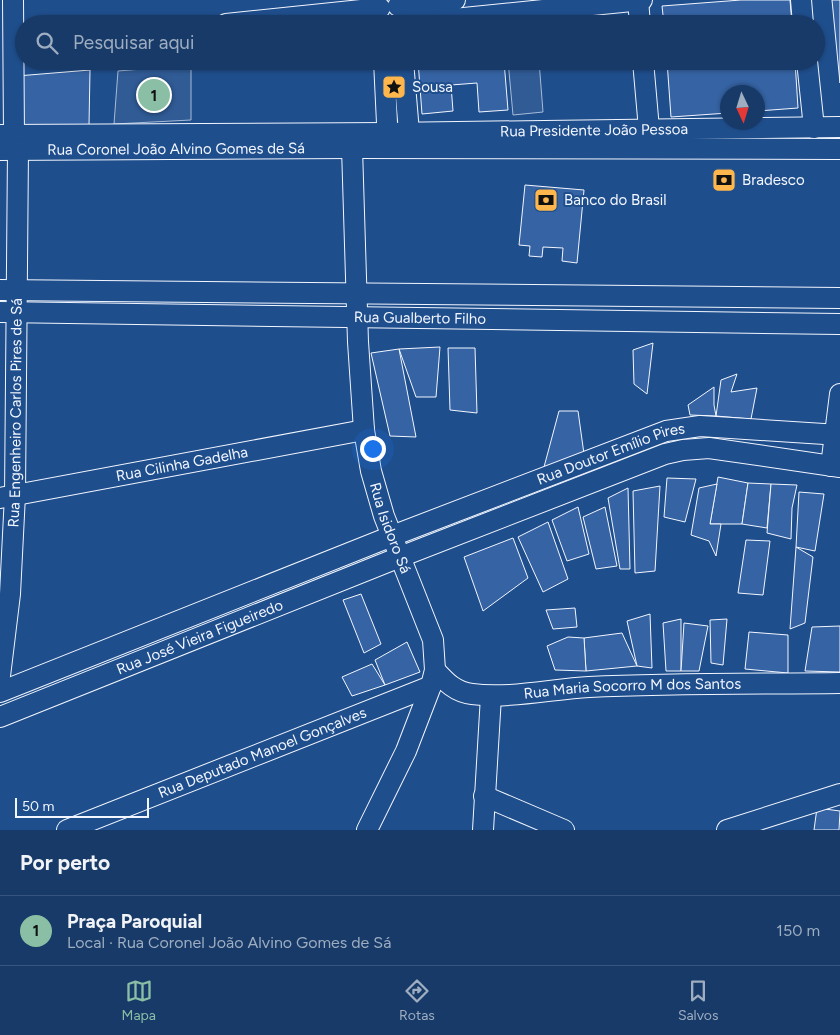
<!DOCTYPE html>
<html lang="pt">
<head>
<meta charset="utf-8">
<style>
  body { margin:0; font-family:Figtree,sans-serif; background:#244571; color:#f1f3f6 }
  .compass { position:absolute; left:720px; top:85px; width:45px; height:45px; border-radius:50%; background:#173a69; box-shadow:0 1px 4px #0004; rotate:176deg }
  .scale { position:absolute; left:15px; bottom:12px; width:134px; box-sizing:border-box; padding-left:5px; border:2px solid #f2f6ff; border-top:0; font-size:14px; line-height:18px; white-space:nowrap; color:#f2f6ff; -webkit-text-stroke:4px #1f4e8c; paint-order:stroke }
  .you { position:absolute; left:372px; top:448px; width:18px; height:18px; margin:-12px; border:4px solid #fff; border-radius:50%; background:#1a73e8; box-shadow:0 0 0 8px #1a73e833 }
  .badge { display:grid; place-items:center; width:32px; height:32px; border-radius:50%; background:#8abfa5; color:#111; font-size:16px; font-weight:700 }
  .pin { position:absolute; translate:-50% -50%; border:2px solid #fff; box-shadow:0 1px 5px #0006 }
  .list { margin:0; padding:0; list-style:none }
  h2 { display:flex; justify-content:space-between; align-items:center; height:65px; margin:0; padding:0 20px; font-size:21px }
  h2 small { font-size:16px; font-weight:400; color:#9eadc0 }
  .list li { display:grid; grid-template-columns:32px 1fr auto; gap:15px; align-items:center; box-sizing:border-box; height:70px; padding:0 20px; border-top:1px solid #36547d }
  .list b { display:block; font-size:19px; white-space:nowrap }
  .list p { margin:0; font-size:16px; white-space:nowrap; color:#9eadc0 }
  .list em { font-size:16px; font-style:normal; color:#9eadc0 }
  .icon { flex:none; width:28px; height:28px; fill:none; stroke:currentColor; stroke-width:2; stroke-linecap:round; stroke-linejoin:round }
  .map { position:relative; flex:none; width:840px; height:830px; overflow:hidden }
  .search { position:absolute; background:#173a69; box-shadow:0 1px 4px #0004; left:15px; right:15px; top:15px; height:55px; display:flex; align-items:center; gap:12px; box-sizing:border-box; padding:0 18px; border-radius:28px; color:#9eadc0; font-size:19px }
  .sheet { height:135px; background:#173a69 }
  nav { display:flex; justify-content:space-around; align-items:center; box-sizing:border-box; height:70px; border-top:1px solid #36547d; background:#173a69; font-size:14px; color:#9eadc0 }
  nav a { display:grid; justify-items:center; gap:2px }
  nav .on { color:#8abfa5 }
  .map>svg:first-child { display:block }
  .parking { fill:#305b95; stroke:#a8bbd7 }
  .building { fill:#3563a3; stroke:#f2f6ff }
  .lines { fill:none; stroke-linecap:round; stroke-linejoin:round }
  .minor-casing { stroke:#f2f6ff; stroke-width:22 }
  .minor { stroke:#1f4e8c; stroke-width:20 }
  .labels { text-anchor:middle; dominant-baseline:central; stroke-width:4; stroke-linejoin:round; paint-order:stroke }
  .poi-label { font-size:15px; fill:#f2f6ff; stroke:#1f4e8c; text-anchor:start }
  .street-label { font-size:15px; fill:#f2f6ff; stroke:#1f4e8c }
</style>
</head>
<body>
<div class="map">
<svg width="840" height="830" viewBox="0 0 840 830">
  <rect width="100%" height="100%" fill="#1f4e8c"/>
  <g class="parking">
    <path d="M508,61h31l4,51 -30,3z"/>
    <path d="M191,65v55l-77,4 4,-53z"/>
  </g>
  <g class="building">
    <path d="M741,0h49l2,24h-128l-2,-18z"/>
    <path d="M832,0h8v83z"/>
    <path d="M418,61h86l4,49 -29,2 -2,-29 -26,2 2,26 -31,3z"/>
    <path d="M667,61h128l3,47 -40,3v-19h-30v21l-57,4z"/>
    <path d="M90,70l-1,55h-68l-4,-49z"/>
    <path d="M525,185l59,5 -7,73 -15,-2 1,-13 -20,-1 -1,10 -13,-1 1,-10 -11,-1z"/>
    <path d="M653,343l-6,51 -13,-10 -1,-34z"/>
    <path d="M440,347l-4,50h-20l-17,-48z"/>
    <path d="M448,348h27l2,65 -27,-3z"/>
    <path d="M399,349l17,88 -26,-1 -19,-83z"/>
    <path d="M737,374l-6,18 26,-4 -6,31 -35,-3 5,-36z"/>
    <path d="M714,387v18l2,11 -26,-1 -2,-10z"/>
    <path d="M559,411h19l6,43 -40,13z"/>
    <path d="M718,477l30,6 -6,41h-32z"/>
    <path d="M667,478l29,1 -11,43 -21,-5z"/>
    <path d="M748,483l23,1 -4,44 -25,-4z"/>
    <path d="M717,484l-7,40h11l-5,32 -7,-15 -18,-6 8,-47z"/>
    <path d="M771,484l26,1 -5,23 -1,31 -24,-6z"/>
    <path d="M660,486l-5,85 -20,2 -2,-82z"/>
    <path d="M628,488l2,81h-10l-12,-71z"/>
    <path d="M799,492l25,2 -9,57 -19,-4z"/>
    <path d="M578,507l11,47 -22,7 -15,-41z"/>
    <path d="M605,507l12,59 -21,3 -13,-52z"/>
    <path d="M548,522l20,57 -25,13 -25,-55z"/>
    <path d="M513,538l15,40 -45,33 -19,-54z"/>
    <path d="M746,540l24,1 -7,54 -25,-2z"/>
    <path d="M796,547l17,10 -8,66 -15,6z"/>
    <path d="M361,594l20,50 -17,9 -21,-53z"/>
    <path d="M575,608l2,19 -24,2 -7,-19z"/>
    <path d="M650,614l2,54 -15,-2 -10,-45z"/>
    <path d="M681,619v52h-15l-3,-48z"/>
    <path d="M727,619l-4,46 -12,-2 -1,-43z"/>
    <path d="M684,623l24,3 -9,45h-18z"/>
    <path d="M840,626v46l-35,-1 7,-44z"/>
    <path d="M749,632l39,3v38l-43,-4z"/>
    <path d="M622,633l15,33 -51,5 -2,-33z"/>
    <path d="M568,637l16,1 2,33 -31,-1 -8,-24z"/>
    <path d="M407,642l13,30 -35,13 -10,-25z"/>
    <path d="M372,664l13,21 -33,11 -10,-19z"/>
    <path d="M817,808l23,3 -1,19h-25z"/>
  </g>
  <g class="lines">
    <g class="minor-casing">
      <g id="minor">
        <path d="M13,0l1,135"/>
        <path d="M638,0l2,24"/>
        <path d="M801,0l2,24"/>
        <path d="M398,6l57,-6"/>
        <path d="M226,24l154,-16"/>
        <path d="M404,24l238,-24"/>
        <path d="M384,61l4,83"/>
        <path d="M403,61l7,83"/>
        <path d="M643,61l6,68"/>
        <path d="M807,61l7,67"/>
        <path id="s1" d="M0,135l387,-2 453,-6"/>
        <path id="s2" d="M352,148l6,194 6,88 7,41 13,45 49,124 2,30 -4,16 -25,65 -39,79"/>
        <path id="s3" d="M0,150l352,-2 488,1"/>
        <path d="M0,290l840,8"/>
        <path id="s4" d="M0,312l840,12"/>
        <path d="M831,466l9,-72"/>
        <path id="s5" d="M0,498l364,-68"/>
        <path id="s6" d="M435,670c11,12 20,22 37,24 36,5 80,-5 117,-7 84,-4 167,-3 251,-4"/>
        <path id="s7" d="M0,676l10,-82 5,-99 3,-345"/>
        <path id="s8" d="M0,692l392,-156 274,-105 34,-5 140,9"/>
        <path id="s9" d="M0,717l400,-160 265,-103 18,-4 26,-2 131,19"/>
        <path d="M484,796l80,34"/>
        <path id="s10" d="M67,830l364,-144"/>
        <path d="M483,830l8,-134"/>
        <path d="M727,830l113,-36"/>
      </g>
    </g>
    <use href="#minor" class="minor"/>
  </g>
  <defs>
    <g id="sight-square" transform="scale(1.25)"><rect x="-9" y="-9" width="18" height="18" rx="4" fill="#ffb74d" stroke="#1f4e8c"/><path d="M0-6L1.8-2.2L6-1.7L2.9 1.2L3.7 5.4L0 3.3L-3.7 5.4L-2.9 1.2L-6-1.7L-1.8-2.2Z" fill="#111"/></g>
    <g id="bank-square" transform="scale(1.25)"><rect x="-9" y="-9" width="18" height="18" rx="4" fill="#ffb74d" stroke="#1f4e8c"/><path d="M-6-4H6V4H-6ZM0-2.3a2.3 2.3 0 1 0 0 4.6a2.3 2.3 0 1 0 0-4.6Z" fill="#111"/></g>
  </defs>
  <g fill-rule="evenodd">
    <use href="#sight-square" x="394" y="87"/>
    <use href="#bank-square" x="724" y="180"/>
    <use href="#bank-square" x="546" y="200"/>
  </g>
  <g class="labels">
    <g class="poi-label">
      <text x="412" y="87">Sousa</text>
      <text x="742" y="180">Bradesco</text>
      <text x="564" y="200">Banco do Brasil</text>
    </g>
    <g class="street-label">
      <text stroke="none"><textPath href="#s1" startOffset="594">Rua Presidente João Pessoa</textPath></text>
      <text stroke="none"><textPath href="#s3" startOffset="176">Rua Coronel João Alvino Gomes de Sá</textPath></text>
      <text stroke="none"><textPath href="#s4" startOffset="420">Rua Gualberto Filho</textPath></text>
      <text stroke="none"><textPath href="#s7" startOffset="264">Rua Engenheiro Carlos Pires de Sá</textPath></text>
      <text stroke="none"><textPath href="#s8" startOffset="656">Rua Doutor Emílio Pires</textPath></text>
      <text stroke="none"><textPath href="#s5" startOffset="185">Rua Cilinha Gadelha</textPath></text>
      <text stroke="none"><textPath href="#s2" startOffset="384">Rua Isidoro Sá</textPath></text>
      <text stroke="none"><textPath href="#s9" startOffset="215">Rua José Vieira Figueiredo</textPath></text>
      <text stroke="none"><textPath href="#s6" startOffset="206">Rua Maria Socorro M dos Santos</textPath></text>
      <text stroke="none"><textPath href="#s10" startOffset="210">Rua Deputado Manoel Gonçalves</textPath></text>
    </g>
  </g>
</svg>
<svg class="compass" viewBox="-18 -18 36 36"><path d="M0-13l5 13h-10z" fill="#e53935"/><path d="M0 13l5-13h-10z" fill="#9eadc0"/></svg>
<div class="scale">50 m</div>
<div class="you"></div>
<div class="pin badge" style="left:154px;top:95px">1</div>
<div class="search"><svg class="icon" aria-label="search" viewBox="0 0 24 24"><circle cx="10" cy="10" r="6"/><path d="M15 15l6 6"/></svg>Pesquisar aqui</div>
</div>
<section class="sheet">
<h2>Por perto<small></small></h2>
<ul class="list">
<li><span class="badge">1</span><div><b>Praça Paroquial</b><p>Local · Rua Coronel João Alvino Gomes de Sá</p></div><em>150 m</em></li>
</ul>
</section>
<nav>
<a class="on"><svg class="icon" aria-label="map" viewBox="0 0 24 24"><path d="M3 6l6-2 6 2 6-2v14l-6 2-6-2-6 2zM9 4v14M15 6v14"/></svg>Mapa</a>
<a><svg class="icon" aria-label="directions" viewBox="0 0 24 24"><path d="M12 3l9 9-9 9-9-9zM9 14v-3h6M13 9l2 2-2 2"/></svg>Rotas</a>
<a><svg class="icon" aria-label="saved" viewBox="0 0 24 24"><path d="M7 4h10v16l-5-4-5 4z"/></svg>Salvos</a>
</nav>
</body>
</html>
